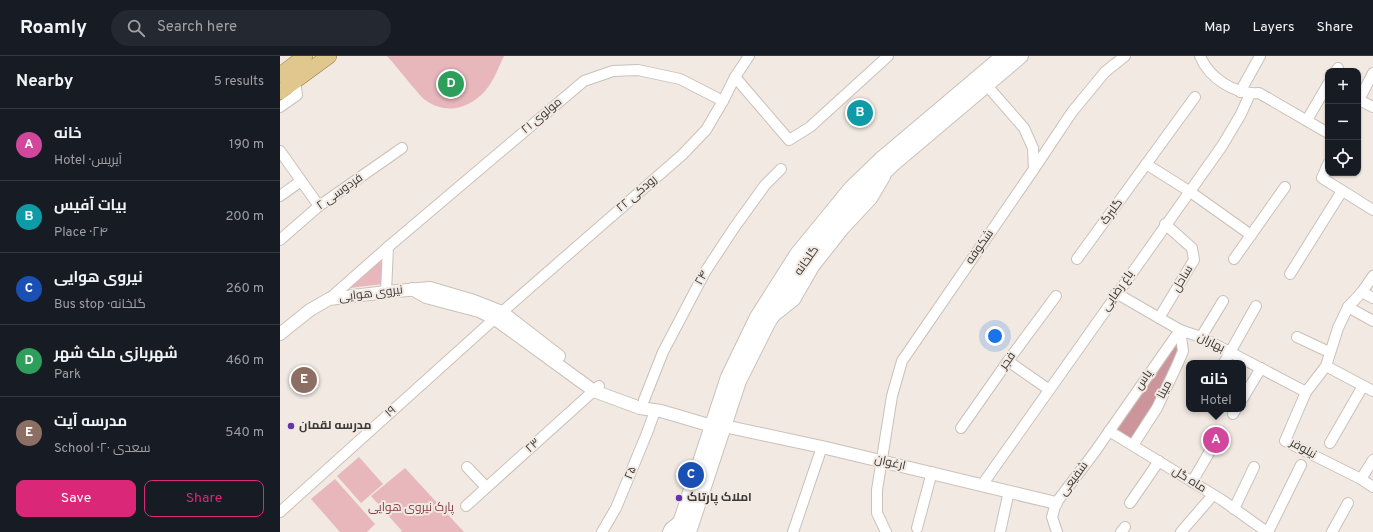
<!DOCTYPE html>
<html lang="en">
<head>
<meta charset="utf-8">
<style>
  body { margin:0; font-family:Overpass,Cairo,sans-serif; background:#242831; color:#f1f3f6 }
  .controls { position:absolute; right:12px; top:12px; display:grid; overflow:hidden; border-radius:8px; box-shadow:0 1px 3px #0004 }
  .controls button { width:36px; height:36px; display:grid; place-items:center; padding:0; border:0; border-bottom:1px solid #363941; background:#171b24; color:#f1f3f6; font:20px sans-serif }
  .you { position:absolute; left:715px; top:280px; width:14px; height:14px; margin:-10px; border:3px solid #fff; border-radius:50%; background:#1a73e8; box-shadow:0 0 0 6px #1a73e833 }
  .badge { display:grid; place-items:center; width:26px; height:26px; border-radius:50%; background:#db2777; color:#fff; font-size:13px; font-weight:700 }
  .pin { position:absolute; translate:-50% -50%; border:2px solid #fff; box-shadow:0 1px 4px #0006 }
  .popup { position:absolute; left:906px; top:304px; width:60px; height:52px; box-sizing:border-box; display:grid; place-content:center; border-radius:8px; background:#171b24; filter:drop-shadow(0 1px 3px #0005); font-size:13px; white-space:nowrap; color:#9ea1a6 }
  .popup b { font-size:15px; color:#f1f3f6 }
  .popup::after { content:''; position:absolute; left:50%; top:100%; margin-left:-8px; border:8px solid transparent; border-top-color:#171b24 }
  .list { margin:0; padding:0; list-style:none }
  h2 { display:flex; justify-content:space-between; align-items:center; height:52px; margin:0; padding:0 16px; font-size:17px }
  h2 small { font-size:13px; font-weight:400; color:#9ea1a6 }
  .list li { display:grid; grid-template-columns:26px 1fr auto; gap:12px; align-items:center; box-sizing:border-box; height:72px; padding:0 16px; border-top:1px solid #363941 }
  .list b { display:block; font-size:15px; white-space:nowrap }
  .list p { margin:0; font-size:13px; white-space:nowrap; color:#9ea1a6 }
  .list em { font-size:13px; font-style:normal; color:#9ea1a6 }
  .actions { display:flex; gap:8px; padding:12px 16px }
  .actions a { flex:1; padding:9px 0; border:1px solid #db2777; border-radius:8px; text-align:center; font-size:14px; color:#db2777 }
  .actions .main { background:#db2777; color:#fff }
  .icon { flex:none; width:22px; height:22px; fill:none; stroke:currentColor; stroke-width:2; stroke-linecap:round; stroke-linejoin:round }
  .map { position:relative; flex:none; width:1093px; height:476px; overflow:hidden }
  header { display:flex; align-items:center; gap:24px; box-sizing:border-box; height:56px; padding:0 20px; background:#171b24; border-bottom:1px solid #363941 }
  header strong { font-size:19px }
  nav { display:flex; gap:22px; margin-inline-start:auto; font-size:14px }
  .search { width:280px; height:36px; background:#242831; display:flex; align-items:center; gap:10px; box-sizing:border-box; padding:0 14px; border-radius:22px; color:#9ea1a6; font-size:15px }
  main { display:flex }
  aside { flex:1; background:#171b24 }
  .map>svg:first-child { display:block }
  .green { fill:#e7b7bc }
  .forest { fill:#cc959b }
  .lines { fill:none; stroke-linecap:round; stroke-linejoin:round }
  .minor-casing { stroke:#c9c1ba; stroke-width:12 }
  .tertiary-casing { stroke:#c9c1ba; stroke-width:14 }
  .secondary-casing { stroke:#c9c1ba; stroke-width:16 }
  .primary-casing { stroke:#997d3d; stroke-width:16 }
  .minor { stroke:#fff; stroke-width:10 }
  .tertiary { stroke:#fff; stroke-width:12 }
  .secondary { stroke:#fff; stroke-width:14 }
  .primary { stroke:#e0c78d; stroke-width:15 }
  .poi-dot { fill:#6535ac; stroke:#f1e9e2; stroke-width:1.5 }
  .labels { text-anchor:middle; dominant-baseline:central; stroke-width:4; stroke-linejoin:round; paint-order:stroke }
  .street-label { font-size:12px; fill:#3c3936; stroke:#f1e9e2 }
  .poi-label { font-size:12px; font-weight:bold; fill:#3c3936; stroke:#f1e9e2; text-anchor:start }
  .park-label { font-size:12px; fill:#843e49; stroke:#f1e9e2 }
</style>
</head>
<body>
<header>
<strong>Roamly</strong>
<div class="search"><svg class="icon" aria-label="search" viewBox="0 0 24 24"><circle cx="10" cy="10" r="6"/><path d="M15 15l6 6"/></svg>Search here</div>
<nav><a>Map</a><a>Layers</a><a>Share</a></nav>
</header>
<main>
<aside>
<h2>Nearby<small>5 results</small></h2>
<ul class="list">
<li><span class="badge" style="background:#d1479c">A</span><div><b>خانه</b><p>Hotel · آیریس</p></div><em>190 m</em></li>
<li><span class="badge" style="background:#0f9aa8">B</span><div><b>بیات آفیس</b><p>Place · ۲۴</p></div><em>200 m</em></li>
<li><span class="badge" style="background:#1a4fb4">C</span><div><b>نیروی هوایی</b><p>Bus stop · گلخانه</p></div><em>260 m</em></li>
<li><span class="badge" style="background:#2e9e5b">D</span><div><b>شهربازی ملک شهر</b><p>Park</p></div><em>460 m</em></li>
<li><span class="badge" style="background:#8d6e63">E</span><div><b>مدرسه آیت</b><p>School · سعدی ۲۰</p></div><em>540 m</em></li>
</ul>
<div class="actions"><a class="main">Save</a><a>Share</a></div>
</aside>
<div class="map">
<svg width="1093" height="476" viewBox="0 0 1093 476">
  <rect width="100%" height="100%" fill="#f1e9e2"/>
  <g class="green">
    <path d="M107,0h117c-6,12 -10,25 -19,35 -16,18 -39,24 -60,9 -4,-3 -8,-9 -12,-13 -9,-11 -17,-21 -26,-31z"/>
    <path d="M102,203v25l-32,4z"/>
    <path d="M79,401l24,27 -22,19 -24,-27z"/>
    <path d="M125,412l59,64h-64l2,-1 -31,-35z"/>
    <path d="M55,423l40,45 -8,8h-27l-29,-33z"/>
  </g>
  <path class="forest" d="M897,284v15l-4,12 -29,56 -13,16 -15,-11z"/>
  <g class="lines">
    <g class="minor-casing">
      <g id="minor">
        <path d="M920,0c9,22 35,39 59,37l69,40"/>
        <path d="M1056,15l2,-3"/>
        <path d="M1093,17l-14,27 14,7"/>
        <path d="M455,21l54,63 21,-13 78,-71"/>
        <path d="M703,25l41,47 9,20 1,21"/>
        <path d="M960,36l20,-36"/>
        <path d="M0,51l17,-12 -2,-14"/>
        <path d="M1027,64l21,-36"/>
        <path d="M0,95l39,55"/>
        <path d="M866,108l43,27 62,44"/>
        <path d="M1048,108l-6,14 51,32"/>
        <path d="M0,140l21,-15"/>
        <path d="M0,184l39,-34 83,-58"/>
        <path d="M797,203l118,-162"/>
        <path d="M954,203l51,-72"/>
        <path d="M1010,218l52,-83"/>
        <path d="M1093,220l-11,16 -14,15 -10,21 -12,38 -20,26 -21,49 76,38 12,8"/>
        <path d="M106,236l2,-45"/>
        <path d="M1082,236l11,6"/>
        <path d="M836,237l64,37 21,7 105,55"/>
        <path d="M49,243l59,-52 196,-166 29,-10 25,-1 42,9 43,22"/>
        <path d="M1068,251l25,14"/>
        <path d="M495,260l20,-16 19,-33 30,-38 28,-30 13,-22"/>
        <path d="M879,262l35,-58 -2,-12 -27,-24"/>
        <path d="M921,281l22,-36"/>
        <path d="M1017,281l32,15"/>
        <path d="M728,305l40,28"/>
        <path d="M944,307l32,-57"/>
        <path d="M1046,310l47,25"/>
        <path d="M963,342l18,-30"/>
        <path d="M364,344l19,-48 42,-80 29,-44 31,-43 16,-16"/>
        <path d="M953,358l3,-5"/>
        <path d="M681,372l47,-67 48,-65"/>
        <path d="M829,375l113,69 45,32"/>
        <path d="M1050,387l33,-57"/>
        <path d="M853,389l24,-37 21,-45 5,-12 -3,-21"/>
        <path d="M187,411l19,20"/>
        <path d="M1081,423l12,-19"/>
        <path d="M912,426l29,-50"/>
        <path d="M702,429l240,-339 19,-32 9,-20"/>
        <path d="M850,447l29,-42"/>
        <path d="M186,450l133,-120"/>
        <path d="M954,453l20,-42"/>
        <path d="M0,456l222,-200 180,-157 24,-25 17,-29 12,-24 14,-21"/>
        <path d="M637,472l15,-56"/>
        <path d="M322,476l14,-24 31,-75 8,-22"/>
        <path d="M388,476l2,-4 11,-9"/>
        <path d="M513,476l29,-85"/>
        <path d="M606,476l-9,-19v-23l15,-94 10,-35 132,-192 38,-57 33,-40 20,-16"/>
        <path d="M720,476l9,-41"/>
        <path d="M777,476l-5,-15 4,-14 38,-50 86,-123"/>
        <path d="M841,476l4,-5"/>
        <path d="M901,476l32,-37"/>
        <path d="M988,476l33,-67"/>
        <path d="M1052,476l16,-29"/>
      </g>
    </g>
    <g class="tertiary-casing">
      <g id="tertiary">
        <path d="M132,233l14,8 53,14 16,8 99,72 46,17 21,3 51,15h12l98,21 234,56"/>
        <path d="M0,278l30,-24 19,-11 57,-7 44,-4 44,13 28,11 57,44"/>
      </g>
    </g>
    <g class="secondary-casing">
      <g id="secondary">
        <path d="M397,476l51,-155 29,-60 40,-63 54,-66 30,-29 122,-103"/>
        <path d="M409,476l50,-151 29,-58 38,-62 27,-35 28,-30 30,-30 130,-110"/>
      </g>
    </g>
    <g class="primary-casing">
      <g id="primary">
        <path d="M0,19l25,-19"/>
        <path d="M0,36l49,-36"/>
      </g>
    </g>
    <use href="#minor" class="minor"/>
    <use href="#tertiary" class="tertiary"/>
    <use href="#secondary" class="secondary"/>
    <use href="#primary" class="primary"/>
  </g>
  <g class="poi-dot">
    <circle cx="11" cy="370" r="4"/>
    <circle cx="399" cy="442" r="4"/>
  </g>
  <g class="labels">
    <g class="street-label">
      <text transform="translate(262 60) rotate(-40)">مولوی ۲۱</text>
      <text transform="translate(60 136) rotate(-35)">فردوسی ۲</text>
      <text transform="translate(357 138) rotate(-41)">رودکی ۲۲</text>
      <text transform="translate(832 156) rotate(-54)">گلبرگ</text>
      <text transform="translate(700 191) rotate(-55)">شکوفه</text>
      <text transform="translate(527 205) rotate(-55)">گلخانه</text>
      <text transform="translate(422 222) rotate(-62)">۲۴</text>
      <text transform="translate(903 223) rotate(-59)">ساحل</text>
      <text transform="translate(838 235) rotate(-55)">باغ رضایی</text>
      <text transform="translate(91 238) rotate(-7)">نیروی هوایی</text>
      <text transform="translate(931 287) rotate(26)">بهاران</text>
      <text transform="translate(728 305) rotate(-54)">فجر</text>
      <text transform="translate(864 324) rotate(-55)">یاس</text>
      <text transform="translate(885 334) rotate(-63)">مینا</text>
      <text transform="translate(111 356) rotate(-42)">۱۹</text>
      <text transform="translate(253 390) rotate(-42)">۲۳</text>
      <text transform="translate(1023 393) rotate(29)">نیلوفر</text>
      <text transform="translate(610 407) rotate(13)">ارغوان</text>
      <text transform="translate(351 417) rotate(-67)">۲۵</text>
      <text transform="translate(794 423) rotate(-53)">شفیعی</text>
      <text transform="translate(909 424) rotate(32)">ماه گل</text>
    </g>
    <g class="poi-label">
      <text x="19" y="370">مدرسه لقمان</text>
      <text x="407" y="442">املاک پارتاک</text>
    </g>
    <g class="park-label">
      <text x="131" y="452">پارک نیروی هوایی</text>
    </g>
  </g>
</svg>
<div class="controls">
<button>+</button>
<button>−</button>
<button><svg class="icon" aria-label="locate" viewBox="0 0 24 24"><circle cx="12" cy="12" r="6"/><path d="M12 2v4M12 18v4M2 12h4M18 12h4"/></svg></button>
</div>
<div class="you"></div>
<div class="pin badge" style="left:936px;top:384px;background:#d1479c">A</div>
<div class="popup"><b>خانه</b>Hotel</div>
<div class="pin badge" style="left:580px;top:57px;background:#0f9aa8">B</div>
<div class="pin badge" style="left:411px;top:419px;background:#1a4fb4">C</div>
<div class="pin badge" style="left:171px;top:28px;background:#2e9e5b">D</div>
<div class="pin badge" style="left:24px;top:324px;background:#8d6e63">E</div>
</div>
</main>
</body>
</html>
